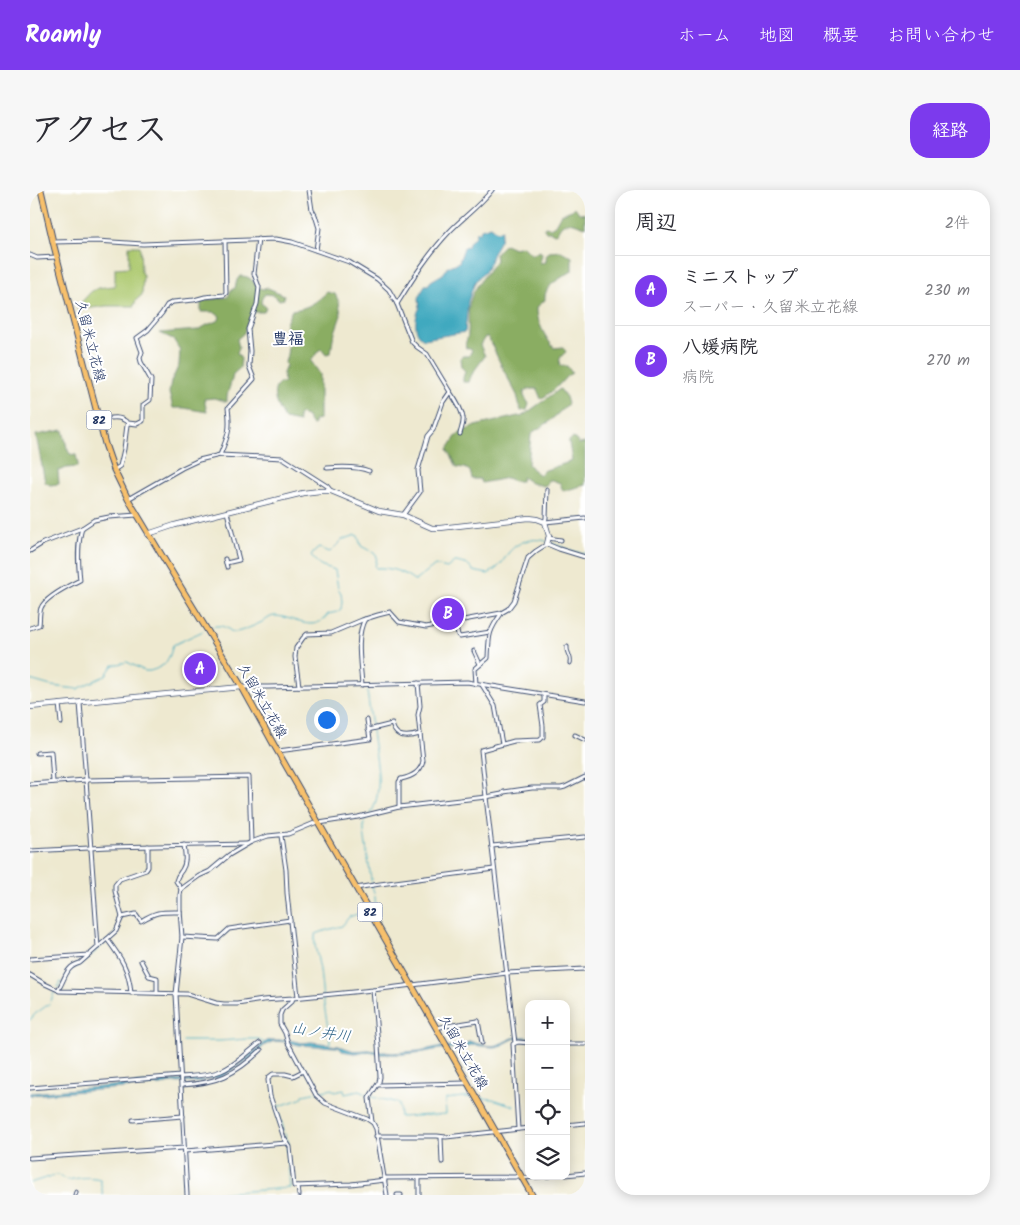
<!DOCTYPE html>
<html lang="ja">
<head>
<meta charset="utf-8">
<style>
  body { margin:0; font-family:Kalam,"Klee One",sans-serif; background:#f7f7f7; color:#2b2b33 }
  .controls { position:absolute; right:15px; bottom:15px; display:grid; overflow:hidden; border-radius:10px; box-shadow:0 2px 12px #0003 }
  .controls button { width:45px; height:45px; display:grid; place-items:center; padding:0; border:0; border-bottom:1px solid #e1e1e2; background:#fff; color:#2b2b33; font:25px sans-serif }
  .you { position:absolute; left:296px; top:529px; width:18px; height:18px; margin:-12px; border:4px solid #fff; border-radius:50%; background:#1a73e8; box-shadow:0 0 0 8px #1a73e833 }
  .badge { display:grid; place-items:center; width:32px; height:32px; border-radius:50%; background:#7c3aed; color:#fff; font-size:16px; font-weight:700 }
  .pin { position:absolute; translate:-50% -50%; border:2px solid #fff; box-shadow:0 1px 5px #0006 }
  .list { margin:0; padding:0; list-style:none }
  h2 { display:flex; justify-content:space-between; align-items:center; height:65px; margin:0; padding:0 20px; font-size:21px }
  h2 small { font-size:16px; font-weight:400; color:#7c7c81 }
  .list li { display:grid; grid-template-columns:32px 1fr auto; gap:15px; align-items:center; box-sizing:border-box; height:70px; padding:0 20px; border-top:1px solid #e1e1e2 }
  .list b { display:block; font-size:19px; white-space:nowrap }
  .list p { margin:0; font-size:16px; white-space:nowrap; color:#7c7c81 }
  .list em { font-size:16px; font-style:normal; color:#7c7c81 }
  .icon { flex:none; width:28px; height:28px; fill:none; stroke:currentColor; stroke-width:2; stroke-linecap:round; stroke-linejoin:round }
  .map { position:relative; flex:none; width:555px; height:1005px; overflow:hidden; border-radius:20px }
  header { display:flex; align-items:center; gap:30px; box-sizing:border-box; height:70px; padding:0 25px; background:#7c3aed; color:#fff }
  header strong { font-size:24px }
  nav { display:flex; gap:28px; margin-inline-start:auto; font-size:18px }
  .intro { display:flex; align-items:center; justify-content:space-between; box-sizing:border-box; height:120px; padding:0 30px }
  h1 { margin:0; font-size:35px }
  .button { padding:12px 22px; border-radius:20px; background:#7c3aed; color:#fff; font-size:18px; font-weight:700 }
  main { display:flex; gap:30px; padding:0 30px }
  aside { flex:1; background:#fff; border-radius:20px; box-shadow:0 2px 12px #0003 }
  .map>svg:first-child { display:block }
  .green { fill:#adc970; stroke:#647c67 }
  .forest { fill:#8aad62; stroke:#526e60 }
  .water { fill:#40a9bf; stroke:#2e6c8e }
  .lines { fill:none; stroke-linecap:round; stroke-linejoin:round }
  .stream { stroke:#40a9bf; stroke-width:1 }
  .minor-casing { stroke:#3b4b6f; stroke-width:5 }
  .tertiary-casing { stroke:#3b4b6f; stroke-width:6 }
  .primary-casing { stroke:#3b4b6f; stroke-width:7 }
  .minor { stroke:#fff; stroke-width:3 }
  .tertiary { stroke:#fff; stroke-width:4.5 }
  .primary { stroke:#f7c06c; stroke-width:5 }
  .labels { text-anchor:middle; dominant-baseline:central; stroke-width:4; stroke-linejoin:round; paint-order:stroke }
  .shield { fill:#fff; stroke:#5f6d8e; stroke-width:1 }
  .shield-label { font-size:12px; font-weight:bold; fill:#1b2f5e }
  .street-label { font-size:14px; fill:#1b2f5e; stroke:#fff }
  .water-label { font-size:15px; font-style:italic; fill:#2a6085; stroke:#fff }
  .quarter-label { font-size:16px; font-weight:bold; fill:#1b2f5e; stroke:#fff }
</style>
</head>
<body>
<header>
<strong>Roamly</strong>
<nav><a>ホーム</a><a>地図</a><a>概要</a><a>お問い合わせ</a></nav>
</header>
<div class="intro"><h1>アクセス</h1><a class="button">経路</a></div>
<main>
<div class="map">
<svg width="555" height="1005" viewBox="0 0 555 1005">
  <rect width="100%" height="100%" fill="#fff"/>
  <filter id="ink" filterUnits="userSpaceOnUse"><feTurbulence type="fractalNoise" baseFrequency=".02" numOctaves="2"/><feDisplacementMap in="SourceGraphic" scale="10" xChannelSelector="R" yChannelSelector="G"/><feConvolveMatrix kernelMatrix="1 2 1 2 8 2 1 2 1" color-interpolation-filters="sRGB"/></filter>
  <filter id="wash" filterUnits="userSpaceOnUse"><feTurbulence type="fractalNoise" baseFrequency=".0096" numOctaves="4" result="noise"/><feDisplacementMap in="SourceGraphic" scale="20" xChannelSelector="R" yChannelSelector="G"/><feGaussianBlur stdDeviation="1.12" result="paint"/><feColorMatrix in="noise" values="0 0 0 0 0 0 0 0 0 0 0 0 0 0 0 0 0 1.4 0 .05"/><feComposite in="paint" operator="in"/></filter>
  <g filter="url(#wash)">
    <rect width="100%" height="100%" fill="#eee9d0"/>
    <path class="green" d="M99,56h11l1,26 2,4 -1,19 -6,5 -2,6h-28l-28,4 -1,-3c4,-4 7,-8 11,-12 6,-8 17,-8 27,-9v-18l14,-1z"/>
    <g class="forest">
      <path d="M545,17l4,6 6,1v13c-13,-5 -22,-9 -28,6l-3,1 -3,-2h-5l-2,-3 1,-2 5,1 5,-3 6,-11 11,-4z"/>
      <path d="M475,54l9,4 9,-2 8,8h3l6,-3 2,3 -2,9 6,-1v-6l3,-4 12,-1 11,6v14c-10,7 -29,14 -27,29l-8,7c-1,14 8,30 17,41l9,-1 3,5c-5,4 -8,7 -6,14h7l5,7 -5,3 -13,14 -13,9 -4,-10h-8l-5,3v4l5,8 -2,6 -6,1 -4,-16 -14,-26 -15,-32h-3l-5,8 5,11c-6,9 -14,17 -16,26h-6v-4l2,-7 -4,-4 -1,-9 3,-2h6l3,-6 -6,-2c-2,-6 2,-8 2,-15 1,-10 -1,-22 2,-32 5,-16 17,-27 26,-41l-1,-6z"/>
      <path d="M210,86c9,0 12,3 17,11l6,2 5,-1 16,7v4l-5,1 -5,-5 -9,-1 -3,4 -1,5 5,4 -2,5h-12l-8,21 -7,6 2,9 -2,5 4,6 -1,9 -7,6c-1,10 -7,18 -6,28l-13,-4 -10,1 3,13 -23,-4h-11l-4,-15 2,-11 8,-17 1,-15 -7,-11 -13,-6 38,-3 9,-5 12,-5 1,-4 -7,-4h-12v-11l27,-4 3,-7 4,-2 2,-8z"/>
      <path d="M297,102l8,2 4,8 2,13 -8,23 -2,15 -5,1 -4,-5 -3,1 -8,11 9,13v45l-6,1v4l-2,1 -6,-9 -6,-2 -2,3 1,5 -15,-3c-6,-11 -15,-25 -5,-36h5l-1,-10 3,-7 -1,-4c3,-7 2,-13 4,-20 -7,-14 -3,-19 3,-32 15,-1 25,-8 35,-18z"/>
      <path d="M530,199l6,8 2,7 -19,18 -16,10 -2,3 -3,29 4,5 8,6 3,-4 29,-10 -3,-18v-2l3,-3 3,1 4,5 6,-1v42l-22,6 -3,-8 -8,-3h-4l-1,4 -3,2 -13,-3 -9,-6 -1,4h-7l-7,-3 -25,5 -2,-4h-8l-2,-8 -5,-3 -8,-1 -9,-18 9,-14 7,-4 11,-5 43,-10 3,1z"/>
      <path d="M33,240l4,18 3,6 6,1 2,9 -1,3 -10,1 -9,3 1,13 -9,1 -5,-3 -9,-47z"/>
    </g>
    <g class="water">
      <path d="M461,36l6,5 5,-1 -2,10 -8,15 -2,7 -6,11 -5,4 -4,5 -7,19 -3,31 -41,7c-11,-5 -9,-21 -5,-30l1,-1 -1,-10 5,-11 1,-2h3l3,-4 12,-7 5,-7 11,-5 5,-14 4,-1c1,-7 8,-9 8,-15h4l1,-3z"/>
      <path d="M487,847h12v1h-11l-5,1 -13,7 -7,1 -22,-2 -13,3 -19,1 -15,3 -21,2h-22l-13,-2 -14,1 -12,-2 -3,-4h-3l-37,-2 -11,-3 -14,-1 -9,4 -18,16 -26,16 -22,5 -27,1 -11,2 -131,10v-2l140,-12 37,-1 33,-16 11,-10 1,-2v1l15,-12 5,-1h17l13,3 9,-1 18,2v-1l1,2 9,1 15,5 14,-1 24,3 27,-2 19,-4 17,-1 13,-3 1,-2c8,3 20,6 28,4 7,-2 13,-7 20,-8z"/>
    </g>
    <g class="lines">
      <g class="stream">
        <path d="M520,353l27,9 8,1"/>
        <path d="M180,438c6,-3 12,-3 18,1 3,2 3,3 7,3 6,0 23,-8 29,-11 4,-2 6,-5 11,-5 18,0 39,19 53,-2l9,-2 4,-3 1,-7 -1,-9 -3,-5 -3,-18c-13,-5 -14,-2 -24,-14l4,-5 4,-3 11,4 12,-12 14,-5 2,1 3,10 13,7 3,4 -2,10 1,1c14,-1 28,4 38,12h2l19,-15 12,3 7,-6h3c5,2 15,2 16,9l15,3c3,-2 7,-4 10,-7 5,-4 7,-11 12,-16 9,-10 23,-14 36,-10"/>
        <path d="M0,490l21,6 27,3 11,-6 16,-7 8,-11 14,-3 18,9h5l6,-2 9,-5 5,-9 3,-10 30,-14"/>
        <path d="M337,501l5,36"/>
        <path d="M341,623c14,-24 4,-56 1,-82"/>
        <path d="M339,626l-5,7v9l8,54c3,9 6,18 -1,25"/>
        <path d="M79,749l8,-7"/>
        <path d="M61,766l15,-14"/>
        <path d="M41,779l4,-2 7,-3 7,-6"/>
        <path d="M35,791l4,-9"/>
        <path d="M28,797l3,-5"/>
        <path d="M21,811l3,-8"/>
        <path d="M0,830l5,-6 14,-10"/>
        <path d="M153,851h36l28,-2h12l5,4"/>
        <path d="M300,853v-4l-7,-40 -3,-29 -5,-25v-8l1,-3 11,-4 15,-4 7,-9 11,-4 7,-1"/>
        <path d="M452,908l11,1 21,7"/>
        <path d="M259,953l-3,-6 -9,-30 23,-8 2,-1 1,-3 29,-6 2,3 10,-2 1,4 14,-3 13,6 27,6 1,14 46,-3 -1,-15 18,-2h8"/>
        <path d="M0,993l25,-8 6,1 7,4c11,-2 20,-4 32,-1l3,16"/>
        <path d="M160,1005l100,-7 -3,-41"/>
      </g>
    </g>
  </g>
  <g filter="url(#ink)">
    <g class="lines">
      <g class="minor-casing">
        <g id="minor">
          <path d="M279,0l3,20 3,5 4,13 -3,22"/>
          <path d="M23,52l44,-1 46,3 133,-5 16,3 57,20 28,17 12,11 8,14 15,38 5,5 10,7 23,38c5,7 12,18 13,26 1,5 -2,11 -3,16"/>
          <path d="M0,65l7,3 19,-1"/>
          <path d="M367,114c16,-26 32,-51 53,-73 14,-14 30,-26 42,-41"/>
          <path d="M81,228c7,-1 12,0 17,5"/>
          <path d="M190,265c8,-19 11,-25 8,-47l26,-29 -5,-13 1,-15 -2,-22 9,-25 2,-17 -5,-13 4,-35"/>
          <path d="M297,278c13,-1 30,-2 42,3"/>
          <path d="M84,280l6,-4 4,-17 3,-24 1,-2 9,1 6,-3v-16l7,-5 1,-20 -10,-18 -1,-4 2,-6 -5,-14 11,-8 14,-17 5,-8 6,-3 21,-2 11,-3 19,-2 2,-2 -1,-52"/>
          <path d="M98,309l54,-31 17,-8 21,-5 63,3 44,28 4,5"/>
          <path d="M373,325l17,-23 -2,-22 10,-34 5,-6 10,-28 7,-10"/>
          <path d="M515,332l40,-4"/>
          <path d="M515,332l1,-4 1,-29"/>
          <path d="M518,348l13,2"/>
          <path d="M0,361l13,-8 39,-15 12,-8 15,-3 28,-2"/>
          <path d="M195,369l2,8"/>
          <path d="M196,373l13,-3 -12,-48"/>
          <path d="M424,431l4,14 2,2 30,-5"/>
          <path d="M0,438l9,-3c1,-6 0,-12 2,-17 4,-11 29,-23 39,-28 -2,-18 -3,-35 2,-52"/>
          <path d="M537,457c-1,6 5,10 3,16"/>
          <path d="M444,461l6,13"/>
          <path d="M446,494l-1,-15 13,-11c1,-22 0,-26 13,-44"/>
          <path d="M332,495c-1,-19 -7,-49 3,-66"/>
          <path d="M452,495l13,21 7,38"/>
          <path d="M269,496l-4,-29 1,-9 7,-10 4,-4 24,-1 31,-13 16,-5 12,-3 9,10 27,5 75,-14 7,-4 6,-8 14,-43 8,-7 11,-7 12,5 26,8"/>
          <path d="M212,497h26l199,-5 118,19"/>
          <path d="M50,513l6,77 12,167"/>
          <path d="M29,514l2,19"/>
          <path d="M338,540l24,-6c1,2 1,5 3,7 5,8 18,5 25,3"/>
          <path d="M545,545l10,5"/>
          <path d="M248,561l92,-12 -3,-19"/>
          <path d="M7,563l14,-1 2,30"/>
          <path d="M0,594l56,-4 163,-3 2,65"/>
          <path d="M369,617v-25l2,-3c10,-2 20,-7 22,-18l-5,-46 2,-9 -2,-23"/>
          <path d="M289,633l39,-6 41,-10 87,-10 16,-3 2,-2 28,-4h29l4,-1 20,-10"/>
          <path d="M251,646l5,34 1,23 11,104"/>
          <path d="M462,656l93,-9"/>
          <path d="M0,661l79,-4 138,-3"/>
          <path d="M326,698l24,-4 114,-15"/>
          <path d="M151,699l-5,-8c1,-5 3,-7 6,-11 5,-8 3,-16 2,-25"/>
          <path d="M92,727l14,-3 5,7c16,-10 20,-9 39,-9"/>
          <path d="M152,747l36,2 11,-10 61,-9"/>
          <path d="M77,749c14,19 22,30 24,54"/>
          <path d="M0,769l59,-4"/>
          <path d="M111,771l8,15 8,2v15"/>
          <path d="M0,785l15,9 13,6 1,1 128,3 29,9 8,1h13l26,-4 30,-2 80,-8 134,-17 78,-4"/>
          <path d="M28,800c8,-12 7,-23 22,-27l36,-32 6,-14 -7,-26v-6l5,-6 26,-9 2,-3v-21"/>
          <path d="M263,808l-1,3 -10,9 -2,5v9l5,9 3,10 28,52 9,8 42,16 6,4 3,6 11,66"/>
          <path d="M448,831l4,22"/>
          <path d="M407,838l3,-1 38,-6"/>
          <path d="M485,853l-29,-246 -5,-47 33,-9 26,-1 3,-3v-11l-3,-21 4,-3v-7"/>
          <path d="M536,854h19"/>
          <path d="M273,881l-10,5 -8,-2h-12l-4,3 -1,3 2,16 14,42 6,9 4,39 57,-2 34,-4"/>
          <path d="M151,887c13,-1 28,-1 40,-6 15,-6 27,-19 39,-28"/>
          <path d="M152,895c35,-2 53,-10 79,-35"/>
          <path d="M348,895l89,-2"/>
          <path d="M0,898l151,-12"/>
          <path d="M103,930l50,-4"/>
          <path d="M342,932l-3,-24 10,-16 1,-5 -2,-32 -5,-55"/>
          <path d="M536,935l19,-2"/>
          <path d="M488,939l-5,-85 5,-2 11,1"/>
          <path d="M346,946h61l9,1 83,-9"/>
          <path d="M411,947l1,25"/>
          <path d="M155,961l102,-8"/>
          <path d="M0,968l154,-10"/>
          <path d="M536,985l19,-2"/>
          <path d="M355,988l130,-1 6,-2"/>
          <path d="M493,988l26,-2"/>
          <path d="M268,996l1,9"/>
          <path d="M45,1005l1,-3"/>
          <path d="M157,1005l-11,-201 6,-57 -2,-27v-15l1,-6 18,-13 11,-5 19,-16 22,-13 17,-6 20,-2 29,-12"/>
          <path d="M367,1005h4"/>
          <path d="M389,1005v-17"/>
        </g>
      </g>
      <g class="tertiary-casing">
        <g id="tertiary">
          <path d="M118,344l27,-9 128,-32 17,-2h11l48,20 24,4 29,13h8l89,-10 8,1 8,3 4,14 -2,8"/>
          <path d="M0,517l212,-20"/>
        </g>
      </g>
      <g class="primary-casing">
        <path id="primary" d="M11,0l12,52 52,202 9,26 14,29 54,90 60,98 32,58 258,450"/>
      </g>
      <use href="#minor" class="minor"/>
      <use href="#tertiary" class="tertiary"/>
      <use href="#primary" class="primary"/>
    </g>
  </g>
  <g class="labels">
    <g class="shield">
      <rect x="56.5" y="220.5" width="25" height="19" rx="4"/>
      <rect x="327.5" y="712.5" width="25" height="19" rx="4"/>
    </g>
    <g class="shield-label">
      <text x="69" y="230">82</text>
      <text x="340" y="722">82</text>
    </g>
    <g class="street-label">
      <text transform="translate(60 151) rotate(76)">久留米立花線</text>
      <text transform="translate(232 511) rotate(60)">久留米立花線</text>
      <text transform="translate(433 862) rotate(60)">久留米立花線</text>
    </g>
    <g class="water-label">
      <text transform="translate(291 843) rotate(9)">山ノ井川</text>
    </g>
    <g class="quarter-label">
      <text x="258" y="149">豊福</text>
    </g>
  </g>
</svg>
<div class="controls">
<button>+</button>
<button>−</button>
<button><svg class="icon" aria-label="locate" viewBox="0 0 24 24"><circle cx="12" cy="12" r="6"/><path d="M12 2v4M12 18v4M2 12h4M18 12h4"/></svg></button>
<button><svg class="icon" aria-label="layers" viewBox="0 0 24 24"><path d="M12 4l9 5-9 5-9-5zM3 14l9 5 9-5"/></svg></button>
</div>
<div class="you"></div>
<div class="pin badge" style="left:170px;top:479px">A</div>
<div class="pin badge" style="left:418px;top:424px">B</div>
</div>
<aside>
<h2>周辺<small>2件</small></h2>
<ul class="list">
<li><span class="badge">A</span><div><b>ミニストップ</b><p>スーパー · 久留米立花線</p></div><em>230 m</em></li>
<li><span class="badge">B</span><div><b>八媛病院</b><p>病院</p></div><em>270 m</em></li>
</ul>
</aside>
</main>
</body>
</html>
